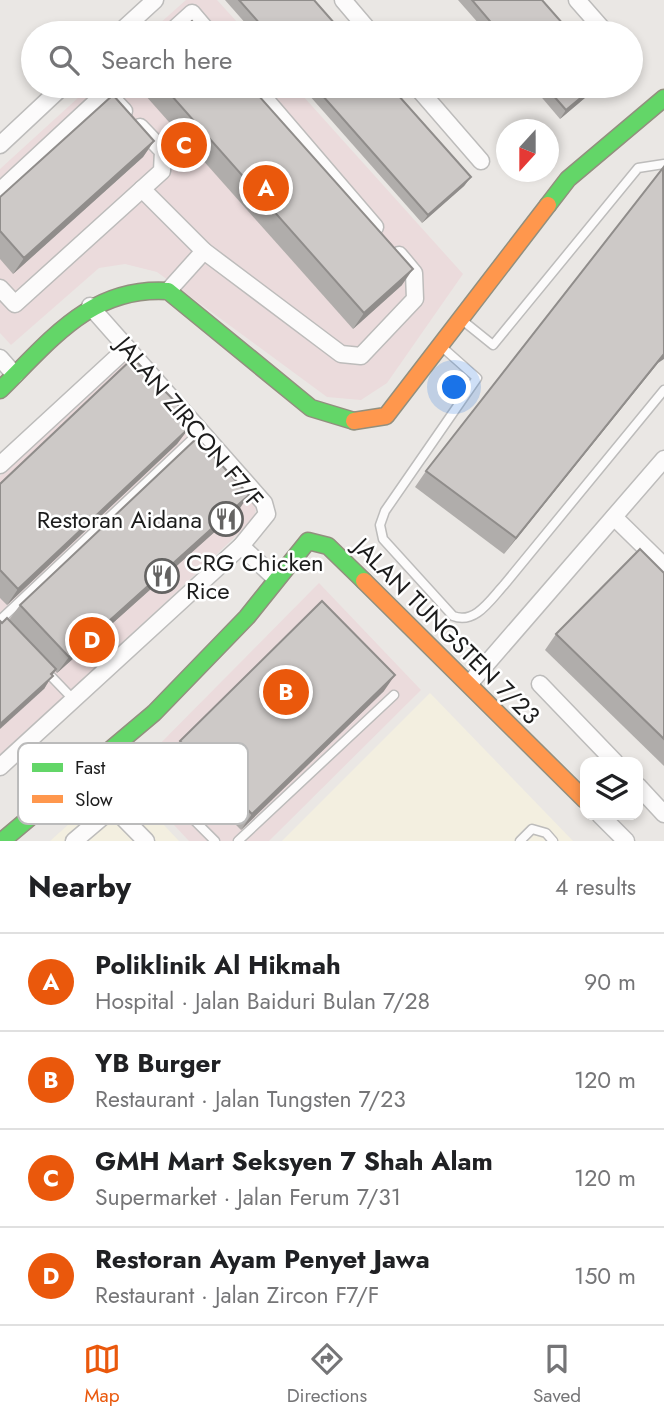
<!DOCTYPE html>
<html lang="en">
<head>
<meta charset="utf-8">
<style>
  body { margin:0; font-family:Jost,sans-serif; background:#f6f6f6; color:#202124 }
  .controls { position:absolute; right:21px; bottom:21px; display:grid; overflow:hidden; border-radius:14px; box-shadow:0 4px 10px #0003 }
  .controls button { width:63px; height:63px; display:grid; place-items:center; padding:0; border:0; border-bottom:2px solid #e0e0e0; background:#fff; color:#202124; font:35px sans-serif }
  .compass { position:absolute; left:496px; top:119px; width:63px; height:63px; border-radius:50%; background:#fff; box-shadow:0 4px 10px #0003; rotate:201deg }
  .you { position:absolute; left:455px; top:388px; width:24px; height:24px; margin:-18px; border:5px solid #fff; border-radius:50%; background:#1a73e8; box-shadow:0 0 0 10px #1a73e833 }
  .badge { display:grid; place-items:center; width:46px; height:46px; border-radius:50%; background:#ea580c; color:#fff; font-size:23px; font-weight:700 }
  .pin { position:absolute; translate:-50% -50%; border:4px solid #fff; box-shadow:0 2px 7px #0006 }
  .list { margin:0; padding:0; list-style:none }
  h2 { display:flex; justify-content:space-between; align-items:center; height:91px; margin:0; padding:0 28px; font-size:30px }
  h2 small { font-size:23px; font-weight:400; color:#757577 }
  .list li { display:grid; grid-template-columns:46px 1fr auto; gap:21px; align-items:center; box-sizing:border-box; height:98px; padding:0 28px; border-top:2px solid #e0e0e0 }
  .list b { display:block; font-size:26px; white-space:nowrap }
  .list p { margin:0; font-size:23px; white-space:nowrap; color:#757577 }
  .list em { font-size:23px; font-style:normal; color:#757577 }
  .icon { flex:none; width:38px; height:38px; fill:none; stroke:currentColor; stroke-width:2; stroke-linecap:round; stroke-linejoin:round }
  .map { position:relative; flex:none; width:664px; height:841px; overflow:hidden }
  .search { position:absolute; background:#fff; box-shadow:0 4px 10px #0003; left:21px; right:21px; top:21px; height:77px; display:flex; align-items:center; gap:18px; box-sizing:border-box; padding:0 24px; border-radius:38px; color:#757577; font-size:26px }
  .sheet { height:483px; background:#fff }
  nav { display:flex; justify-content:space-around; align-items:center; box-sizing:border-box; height:98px; border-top:2px solid #e0e0e0; background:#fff; font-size:19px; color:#757577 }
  nav a { display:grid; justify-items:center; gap:4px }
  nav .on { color:#ea580c }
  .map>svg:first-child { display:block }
  .commercial { fill:#ebdbdc }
  .education { fill:#f3efe0 }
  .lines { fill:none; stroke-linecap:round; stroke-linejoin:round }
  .lane-casing { stroke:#bdbcbb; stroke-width:11 }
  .street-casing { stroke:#bdbcbb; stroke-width:19 }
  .fast-casing { stroke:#928f7e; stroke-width:19 }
  .slow-casing { stroke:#928f7e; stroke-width:19 }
  .lane { stroke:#fcfbfb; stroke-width:8 }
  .street { stroke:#fcfbfb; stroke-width:16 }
  .fast { stroke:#63d668; stroke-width:16 }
  .slow { stroke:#ff974d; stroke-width:16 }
  .wall { fill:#b0adab }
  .shaded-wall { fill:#908d8b }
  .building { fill:#cdc9c7; stroke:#908d8b; stroke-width:2 }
  .labels { text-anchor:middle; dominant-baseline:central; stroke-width:5; stroke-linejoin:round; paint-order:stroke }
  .street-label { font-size:24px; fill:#1c1c1c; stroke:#fff }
  .poi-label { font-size:24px; fill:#1c1c1c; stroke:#fff; text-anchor:end }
  .key { fill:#fff; stroke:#bbb; stroke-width:2 }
  .key-label { font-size:19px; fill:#1c1c1c }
</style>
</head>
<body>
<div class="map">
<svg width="664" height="841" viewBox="0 0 664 841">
  <rect width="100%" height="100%" fill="#eae7e4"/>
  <g class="commercial">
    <path d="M186,0h31l30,33h-98z"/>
    <path d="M91,86h203l169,188 -76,109 -26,17 -34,-3 -170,-125 -32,-8 -26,4 -88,77 -11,-12v-164z"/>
    <path d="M126,359l130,146 -1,13 -255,240v-282z"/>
    <path d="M319,583l102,107 -152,151h-80l-61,-65z"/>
  </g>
  <g class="education">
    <path d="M430,693l143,148h-291z"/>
    <path d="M120,778l59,63h-129z"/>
  </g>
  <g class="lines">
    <g class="lane-casing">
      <g id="lane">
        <path d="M462,320l31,25 145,-177 26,-4"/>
        <path d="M442,347l35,31 -92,133 -5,14 3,14 70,77c22,9 38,-17 51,-31l160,-195"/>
        <path d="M0,620l201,-189"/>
        <path d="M45,670l27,28"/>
        <path d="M120,746l95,95"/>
        <path d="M238,841l156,-146"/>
        <path d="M520,841l12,-12 14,4 7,8"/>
      </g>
    </g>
    <g class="street-casing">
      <g id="street">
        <path d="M343,0l28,33"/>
        <path d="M577,0l29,33"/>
        <path d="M119,33l36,-33"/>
        <path d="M170,33l22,-20 17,20"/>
        <path d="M254,86l121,141"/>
        <path d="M416,86l65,75"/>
        <path d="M106,92l18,19"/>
        <path d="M0,145l63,-59"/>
        <path d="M142,189l62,62 137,103 20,2 54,-57 -1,-26 -15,-18"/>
        <path d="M0,191l113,-105"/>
        <path d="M0,288l15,16 147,-133 1,-20 -23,-24"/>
        <path d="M168,291l36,-40"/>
        <path d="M0,358l15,17"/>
        <path d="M0,465l127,-117"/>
        <path d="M614,517l50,49"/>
        <path d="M241,546l35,33"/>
        <path d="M470,683l194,-224"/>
        <path d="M540,684l75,78"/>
        <path d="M0,767l241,-221 26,-32 -3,-11 -174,-197"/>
        <path d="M81,775l65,66"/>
        <path d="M638,786l26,28"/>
        <path d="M600,815l26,26"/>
        <path d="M74,841l39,-33"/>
      </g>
    </g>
    <g class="fast-casing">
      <g id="fast">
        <path d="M548,205l20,-26 96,-81"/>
        <path d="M0,390c51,-50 91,-104 168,-99l143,117 43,13"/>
        <path d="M2,841l152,-128 93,-96 61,-76 20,5 36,35"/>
      </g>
    </g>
    <g class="slow-casing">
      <g id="slow">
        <path d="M354,421l32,-5 162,-211"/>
        <path d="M364,581l221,219"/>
      </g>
    </g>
    <use href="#lane" class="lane"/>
    <use href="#street" class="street"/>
    <use href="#fast" class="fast"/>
    <use href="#slow" class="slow"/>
  </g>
  <g class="wall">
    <path d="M225,0h89l29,33h-89z"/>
    <path d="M458,0h84l29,33h-84z"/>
    <path d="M137,86h113l152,199 -49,44z"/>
    <path d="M301,86h89l81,91 -7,9 -42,37z"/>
    <path d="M532,86h67l-39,33z"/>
    <path d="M154,141l-11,16 -130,117 -13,-15v-62z"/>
    <path d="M658,363l-154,191 -89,-67 11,-16z"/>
    <path d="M191,418l-5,7 3,3 -12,16 -170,161 -7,-7v-114z"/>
    <path d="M238,511l-181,162 -2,-2 -11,18 -42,-66 7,-3 11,-15z"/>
    <path d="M664,573v193l-119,-116 11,-16z"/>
    <path d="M384,691l-143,139 -72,-73 11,-16z"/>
  </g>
  <g class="shaded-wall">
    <path d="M595,86h4l-39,33 6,-9z"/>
    <path d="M154,141l-11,16 -130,117 11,-16z"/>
    <path d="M471,177l-7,9 -42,37 6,-8z"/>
    <path d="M413,269l-11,16 -49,44 11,-16z"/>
    <path d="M664,354v5l-6,4 -154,191 12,-16z"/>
    <path d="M189,428l-12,16 -170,161 11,-16z"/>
    <path d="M249,495l-11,16 -181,162 12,-16z"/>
    <path d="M56,669l-12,20 -44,40v-5z"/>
    <path d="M395,675l-11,16 -143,139 11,-16z"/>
  </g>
  <g class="building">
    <path d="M239,0h75l29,33h-75z"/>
    <path d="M472,0h70l29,33h-71z"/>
    <path d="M192,21l11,12h-25z"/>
    <path d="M163,86h87l163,183 -49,44z"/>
    <path d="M314,86h76l81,91 -43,38z"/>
    <path d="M545,86h50l-29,24z"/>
    <path d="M113,95l41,46 -130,117 -24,-27v-34z"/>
    <path d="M663,168l1,186 -148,184 -90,-67z"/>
    <path d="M133,358l58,60 -6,6 4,4 -171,161 -18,-19v-86z"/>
    <path d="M197,438l52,57 -180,162 -49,-52z"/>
    <path d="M640,549l24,24v166l-108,-105z"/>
    <path d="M322,601l73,74 -143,139 -72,-73z"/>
    <path d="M7,618l49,51 -5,5 2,2 -53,48v-103l2,2z"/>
  </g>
  <defs>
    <g id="restaurant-ring" transform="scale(1.75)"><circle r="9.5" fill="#fff" stroke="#646362" stroke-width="1.5"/><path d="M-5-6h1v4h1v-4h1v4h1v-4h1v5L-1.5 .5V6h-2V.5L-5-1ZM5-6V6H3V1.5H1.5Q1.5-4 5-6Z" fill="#646362"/></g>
  </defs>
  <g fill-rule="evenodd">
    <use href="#restaurant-ring" x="226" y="519"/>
    <use href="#restaurant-ring" x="162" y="576"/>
  </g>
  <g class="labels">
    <g class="street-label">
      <text transform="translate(190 422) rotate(50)">JALAN ZIRCON F7/F</text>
      <text transform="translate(447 631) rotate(45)">JALAN TUNGSTEN 7/23</text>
    </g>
    <g class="poi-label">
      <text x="202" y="519">Restoran Aidana</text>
      <text x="186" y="562" text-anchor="start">CRG Chicken<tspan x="186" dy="28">Rice</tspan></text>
    </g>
  </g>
  <rect x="18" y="743" width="230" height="81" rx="10" class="key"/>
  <rect x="32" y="763" width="31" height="9" fill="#63d668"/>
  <rect x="32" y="795" width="31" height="8" fill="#ff974d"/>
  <g class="key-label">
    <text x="75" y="774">Fast</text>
    <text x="75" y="806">Slow</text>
  </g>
</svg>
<div class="controls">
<button><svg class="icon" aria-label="layers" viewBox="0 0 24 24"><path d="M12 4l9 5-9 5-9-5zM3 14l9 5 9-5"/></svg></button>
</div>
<svg class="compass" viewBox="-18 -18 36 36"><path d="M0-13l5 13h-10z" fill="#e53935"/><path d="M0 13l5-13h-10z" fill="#757577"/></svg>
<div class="you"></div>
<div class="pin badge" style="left:266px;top:188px">A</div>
<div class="pin badge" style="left:286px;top:692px">B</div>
<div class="pin badge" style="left:184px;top:145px">C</div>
<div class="pin badge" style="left:92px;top:640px">D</div>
<div class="search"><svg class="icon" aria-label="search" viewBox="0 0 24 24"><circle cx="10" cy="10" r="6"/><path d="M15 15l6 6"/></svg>Search here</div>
</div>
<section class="sheet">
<h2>Nearby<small>4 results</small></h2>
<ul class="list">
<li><span class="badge">A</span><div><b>Poliklinik Al Hikmah</b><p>Hospital · Jalan Baiduri Bulan 7/28</p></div><em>90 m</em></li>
<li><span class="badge">B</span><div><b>YB Burger</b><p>Restaurant · Jalan Tungsten 7/23</p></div><em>120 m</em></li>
<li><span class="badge">C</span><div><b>GMH Mart Seksyen 7 Shah Alam</b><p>Supermarket · Jalan Ferum 7/31</p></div><em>120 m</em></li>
<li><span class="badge">D</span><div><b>Restoran Ayam Penyet Jawa</b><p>Restaurant · Jalan Zircon F7/F</p></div><em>150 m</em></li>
</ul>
</section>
<nav>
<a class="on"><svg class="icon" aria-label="map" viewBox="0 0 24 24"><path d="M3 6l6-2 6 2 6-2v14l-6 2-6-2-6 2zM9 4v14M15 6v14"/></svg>Map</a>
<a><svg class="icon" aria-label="directions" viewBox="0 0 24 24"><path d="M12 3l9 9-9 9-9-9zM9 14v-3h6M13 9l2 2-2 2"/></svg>Directions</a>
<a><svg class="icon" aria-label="saved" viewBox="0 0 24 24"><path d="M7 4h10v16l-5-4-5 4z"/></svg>Saved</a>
</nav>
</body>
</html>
